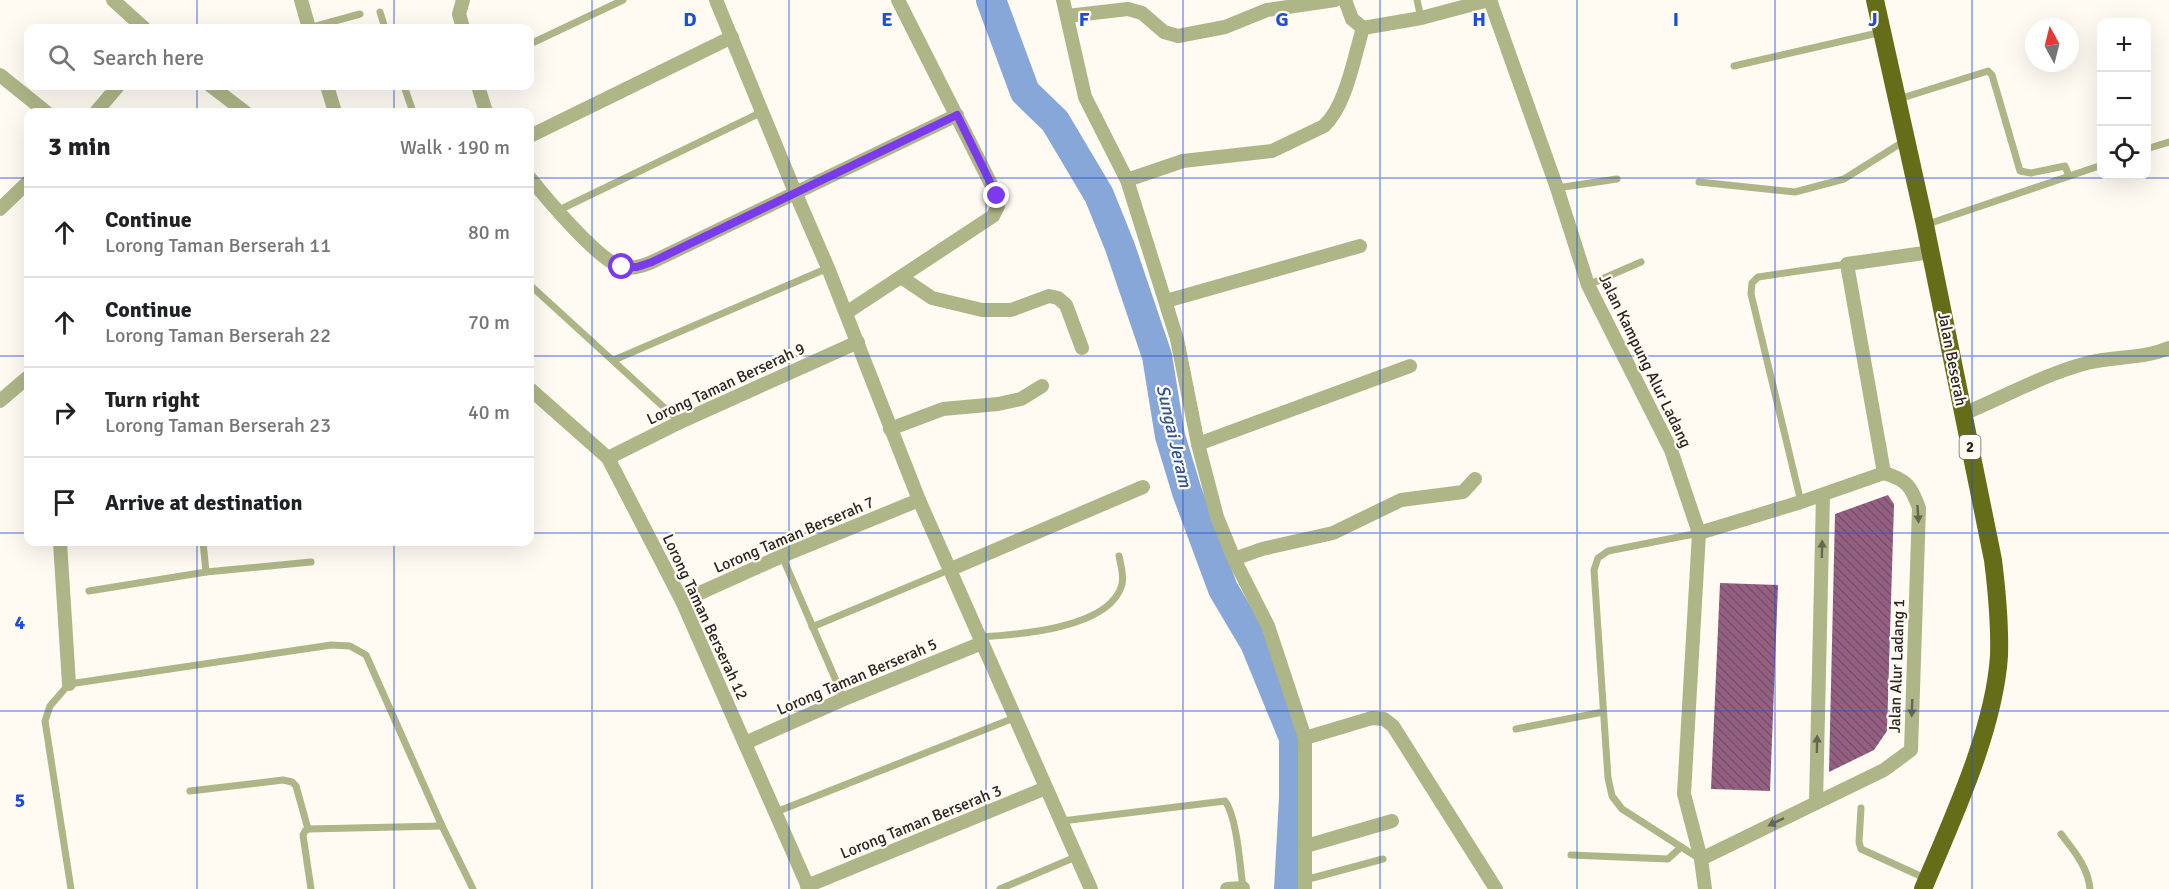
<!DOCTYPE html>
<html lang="en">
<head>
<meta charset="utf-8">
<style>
  body { margin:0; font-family:Signika,sans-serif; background:#f2f2f2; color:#202124 }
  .controls { position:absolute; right:18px; top:18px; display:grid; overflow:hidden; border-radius:12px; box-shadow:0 6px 24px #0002 }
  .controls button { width:54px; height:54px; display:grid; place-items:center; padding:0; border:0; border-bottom:2px solid #e0e0e0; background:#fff; color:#202124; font:30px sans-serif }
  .compass { position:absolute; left:2025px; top:18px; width:54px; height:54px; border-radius:50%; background:#fff; box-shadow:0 6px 24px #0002; rotate:353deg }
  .stop { position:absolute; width:18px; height:18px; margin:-14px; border:4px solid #7c3aed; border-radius:50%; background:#fff }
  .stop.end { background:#7c3aed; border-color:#fff; box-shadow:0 2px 6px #0008 }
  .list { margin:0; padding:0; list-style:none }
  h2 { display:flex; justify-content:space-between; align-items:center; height:78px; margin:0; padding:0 24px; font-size:26px }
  h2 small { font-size:20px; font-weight:400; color:#757577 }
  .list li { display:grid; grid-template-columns:39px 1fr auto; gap:18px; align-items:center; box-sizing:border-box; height:90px; padding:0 24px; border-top:2px solid #e0e0e0 }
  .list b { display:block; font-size:22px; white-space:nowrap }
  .list p { margin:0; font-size:20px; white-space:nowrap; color:#757577 }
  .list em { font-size:20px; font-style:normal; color:#757577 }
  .icon { flex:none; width:33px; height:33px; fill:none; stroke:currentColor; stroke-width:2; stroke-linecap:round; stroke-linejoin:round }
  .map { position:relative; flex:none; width:2169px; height:889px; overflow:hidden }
  .search { position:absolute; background:#fff; box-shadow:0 6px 24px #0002; left:24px; top:24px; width:510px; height:66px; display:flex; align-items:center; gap:15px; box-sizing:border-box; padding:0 21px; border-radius:12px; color:#757577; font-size:22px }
  .panel { position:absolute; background:#fff; box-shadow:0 6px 24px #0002; left:24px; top:108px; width:510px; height:438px; border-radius:12px }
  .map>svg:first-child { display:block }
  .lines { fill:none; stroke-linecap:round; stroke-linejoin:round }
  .river { stroke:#88a7d9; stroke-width:30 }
  .building { fill:url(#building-back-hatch) }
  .service { stroke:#aeb587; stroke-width:7 }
  .minor { stroke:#aeb587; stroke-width:14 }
  .trunk { stroke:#666d18; stroke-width:18 }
  .oneway { fill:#65674f }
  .route { stroke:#7c3aed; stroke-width:8 }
  .grid { fill:none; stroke:#1d4ed8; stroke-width:1.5; stroke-opacity:0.55 }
  .labels { text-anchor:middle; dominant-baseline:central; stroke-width:4.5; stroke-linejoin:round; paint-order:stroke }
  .shield { fill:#fffaf2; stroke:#696660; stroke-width:1.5 }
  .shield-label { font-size:15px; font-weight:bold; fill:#292722 }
  .street-label { font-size:16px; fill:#292722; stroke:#fffaf2 }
  .water-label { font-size:18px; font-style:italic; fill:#2d5491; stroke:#fffaf2 }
  .grid-label { font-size:20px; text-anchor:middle; font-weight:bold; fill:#1d4ed8; stroke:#fffaf2; stroke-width:4.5; stroke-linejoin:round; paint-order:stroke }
</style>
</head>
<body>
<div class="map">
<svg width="2169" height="889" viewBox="0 0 2169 889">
  <defs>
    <pattern id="building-back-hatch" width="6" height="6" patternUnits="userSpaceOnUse" patternTransform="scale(1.5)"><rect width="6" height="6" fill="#936082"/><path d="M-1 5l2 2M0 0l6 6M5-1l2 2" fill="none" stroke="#784f6a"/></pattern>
  </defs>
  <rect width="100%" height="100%" fill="#fffaf2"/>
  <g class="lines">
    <path class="river" d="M991,0l34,92 30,29 44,74 21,52 37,109 13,80 17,56 36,97 32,54 39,95v60l-5,91"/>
  </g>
  <g class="building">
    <path d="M1888,495l6,9 -7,227 -13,19 -45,22 6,-258z"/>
    <path d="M1720,583l58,2 -8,206 -59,-2z"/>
  </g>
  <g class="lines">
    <g class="service">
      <path d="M1417,0l4,18"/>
      <path d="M380,12l5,16"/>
      <path d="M309,28l51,-14"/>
      <path d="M530,44l93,-44"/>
      <path d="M1734,66l148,-34"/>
      <path d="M404,86l9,26"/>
      <path d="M1899,99l89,-28 4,4 28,96 11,2 34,-7 4,10"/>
      <path d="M2146,149l23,-7"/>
      <path d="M1699,182l96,10 49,-13 62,-39"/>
      <path d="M1557,188l60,-9"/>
      <path d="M557,211l205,-99"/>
      <path d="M1925,225l177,-60"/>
      <path d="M530,285l150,137"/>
      <path d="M1588,285l53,-23"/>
      <path d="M614,360l214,-92"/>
      <path d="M1801,502l-50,-208 1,-11 6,-6 89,-13"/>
      <path d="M1699,533l-91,18 -10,7 -4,12 14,208 4,18 10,13 78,50"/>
      <path d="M782,556l62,143"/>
      <path d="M206,572l105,-10"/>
      <path d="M89,591l117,-19 -3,-30"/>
      <path d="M812,627l139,-58"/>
      <path d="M979,637c37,-2 132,-8 143,-53 2,-9 -1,-18 -3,-28"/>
      <path d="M1516,729l87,-17"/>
      <path d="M190,791l93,-11 9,2 4,4 12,43"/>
      <path d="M1861,808l-2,34 2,7 66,30"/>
      <path d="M776,812l238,-94"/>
      <path d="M1062,821l163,-20c12,16 15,65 18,87"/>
      <path d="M2061,834c13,17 27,33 29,55"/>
      <path d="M1571,855l97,4 13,-12"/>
      <path d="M1305,880l78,-21"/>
      <path d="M71,889l-26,-168 5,-15 19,-22 262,-39 19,1 16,9 76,171 31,63"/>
      <path d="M311,889l-8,-54 2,-4 3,-2 134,-3"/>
      <path d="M1000,889l78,-33"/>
    </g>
    <g class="minor">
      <path d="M113,0l31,28"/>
      <path d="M301,0l8,28"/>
      <path d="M463,0l-4,14 4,14"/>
      <path d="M716,0l79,192 33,76 91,232 172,389"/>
      <path d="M1063,0l22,97 42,83 50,159 21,105 19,73 17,42 34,67 37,112v151"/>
      <path d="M1345,0l7,19 11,9 58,-10 68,-18"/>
      <path d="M1490,0l67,188 31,97 83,165 28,83 -15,261 17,65 4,30"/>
      <path d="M1067,16l61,-7 14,4 22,19 14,4 47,-9 42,-17 68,-10"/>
      <path d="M0,75l46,37"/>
      <path d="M211,86l34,26"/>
      <path d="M327,86l8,26"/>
      <path d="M478,86l8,26"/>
      <path d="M96,112l22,-26"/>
      <path d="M530,136l202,-99"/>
      <path d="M530,178c16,20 68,82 90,88 11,4 22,0 32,-4l305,-147"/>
      <path d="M1127,180l56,-19 89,-10 52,-25c22,-20 30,-69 39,-98"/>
      <path d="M0,209l28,-27"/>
      <path d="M901,277l31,21 50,12h29l38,-14 9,2 8,7 16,43"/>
      <path d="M1166,301l194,-55"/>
      <path d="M846,313l147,-97 5,-10 -1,-10 -99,-196"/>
      <path d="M530,389l78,69 74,143 127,288"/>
      <path d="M0,401l28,-24"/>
      <path d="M1963,414c41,-17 82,-40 124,-51 27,-7 57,-4 82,-15"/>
      <path d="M890,429l53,-20 55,-5 23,-5 21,-13"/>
      <path d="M1198,444l212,-78"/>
      <path d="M608,458l72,-36 178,-80"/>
      <path d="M1884,473l-37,-209 84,-12"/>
      <path d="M1699,533l102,-31 83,-29"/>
      <path d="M60,542l9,142"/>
      <path d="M1234,559l28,-10 71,-16 68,-33 62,-8 12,-13"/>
      <path d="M951,569l192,-82"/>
      <path d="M682,601l100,-45 137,-56"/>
      <path d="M1305,738l67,-20 12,1 9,7 103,163"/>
      <path d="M745,743l99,-44 138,-56"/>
      <path d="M1816,803l7,-308"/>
      <path d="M1306,846l86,-25"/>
      <path d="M1701,859l183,-89 27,-20 8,-242c-8,-22 -12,-28 -35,-35"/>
      <path d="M807,886l239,-98"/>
      <path d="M1227,889l16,-1"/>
    </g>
    <path class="trunk" d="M1875,0l50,225 68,335c4,32 7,63 6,96 -5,75 -47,164 -76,233"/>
  </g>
  <defs><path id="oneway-solid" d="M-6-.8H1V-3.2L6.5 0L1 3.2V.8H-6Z" transform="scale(1.5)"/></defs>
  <g class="oneway">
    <use href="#oneway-solid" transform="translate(1918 514) rotate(86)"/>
    <use href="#oneway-solid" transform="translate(1822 549) rotate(-89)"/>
    <use href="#oneway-solid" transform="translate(1912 708) rotate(92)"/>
    <use href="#oneway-solid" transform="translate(1817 744) rotate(-89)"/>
    <use href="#oneway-solid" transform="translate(1776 822) rotate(154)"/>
  </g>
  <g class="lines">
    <path class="route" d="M622,267h15l15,-5 305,-147 40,81"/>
  </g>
  <path class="grid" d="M197,0v28M394,0v28M592,0v889M789,0v889M986,0v889M1183,0v889M1380,0v889M1577,0v889M1775,0v889M1972,0v889M197,86v26M394,86v26M0,178h28M530,178h1639M0,356h28M530,356h1639M0,533h28M530,533h1639M197,542v347M394,542v347M0,711h2169"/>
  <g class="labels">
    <rect class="shield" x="1959.5" y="435" width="21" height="24" rx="4.5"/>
    <g class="shield-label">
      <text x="1970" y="447">2</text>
    </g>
    <g class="street-label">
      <text transform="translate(1952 359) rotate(79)">Jalan Beserah</text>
      <text transform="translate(1645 361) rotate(64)">Jalan Kampung Alur Ladang</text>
      <text transform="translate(726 384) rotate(-25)">Lorong Taman Berserah 9</text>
      <text transform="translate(794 535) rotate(-23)">Lorong Taman Berserah 7</text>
      <text transform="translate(705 617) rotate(65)">Lorong Taman Berserah 12</text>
      <text transform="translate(1897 666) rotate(-88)">Jalan Alur Ladang 1</text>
      <text transform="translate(857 677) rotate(-23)">Lorong Taman Berserah 5</text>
      <text transform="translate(921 822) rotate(-22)">Lorong Taman Berserah 3</text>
    </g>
    <g class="water-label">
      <text transform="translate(1174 436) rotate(77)">Sungai Jeram</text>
    </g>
  </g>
  <g class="grid-label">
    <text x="690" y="26">D</text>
    <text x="887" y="26">E</text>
    <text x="1084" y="26">F</text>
    <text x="1282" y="26">G</text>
    <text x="1479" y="26">H</text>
    <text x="1676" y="26">I</text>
    <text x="1873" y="26">J</text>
    <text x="20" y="629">4</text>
    <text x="20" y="807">5</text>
  </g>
</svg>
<div class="controls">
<button>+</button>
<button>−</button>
<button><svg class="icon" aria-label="locate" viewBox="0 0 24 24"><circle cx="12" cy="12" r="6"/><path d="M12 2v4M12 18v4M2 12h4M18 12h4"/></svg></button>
</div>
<svg class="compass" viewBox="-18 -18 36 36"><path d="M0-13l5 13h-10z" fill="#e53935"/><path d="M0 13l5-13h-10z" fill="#757577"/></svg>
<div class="stop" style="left:622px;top:267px"></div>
<div class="stop end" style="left:997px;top:196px"></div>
<div class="search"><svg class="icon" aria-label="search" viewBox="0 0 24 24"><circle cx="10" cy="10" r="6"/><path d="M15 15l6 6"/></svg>Search here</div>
<section class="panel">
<h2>3 min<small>Walk · 190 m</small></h2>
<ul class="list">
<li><svg class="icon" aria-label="ahead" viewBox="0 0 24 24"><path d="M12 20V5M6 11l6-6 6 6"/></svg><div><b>Continue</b><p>Lorong Taman Berserah 11</p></div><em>80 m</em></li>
<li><svg class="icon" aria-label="ahead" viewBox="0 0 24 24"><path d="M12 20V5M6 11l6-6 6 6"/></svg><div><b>Continue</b><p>Lorong Taman Berserah 22</p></div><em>70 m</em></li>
<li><svg class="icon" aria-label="right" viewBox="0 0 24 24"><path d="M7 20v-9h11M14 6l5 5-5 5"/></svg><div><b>Turn right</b><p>Lorong Taman Berserah 23</p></div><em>40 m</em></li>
<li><svg class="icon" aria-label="arrive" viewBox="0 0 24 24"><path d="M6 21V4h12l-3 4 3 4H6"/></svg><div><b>Arrive at destination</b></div></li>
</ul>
</section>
</div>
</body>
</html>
